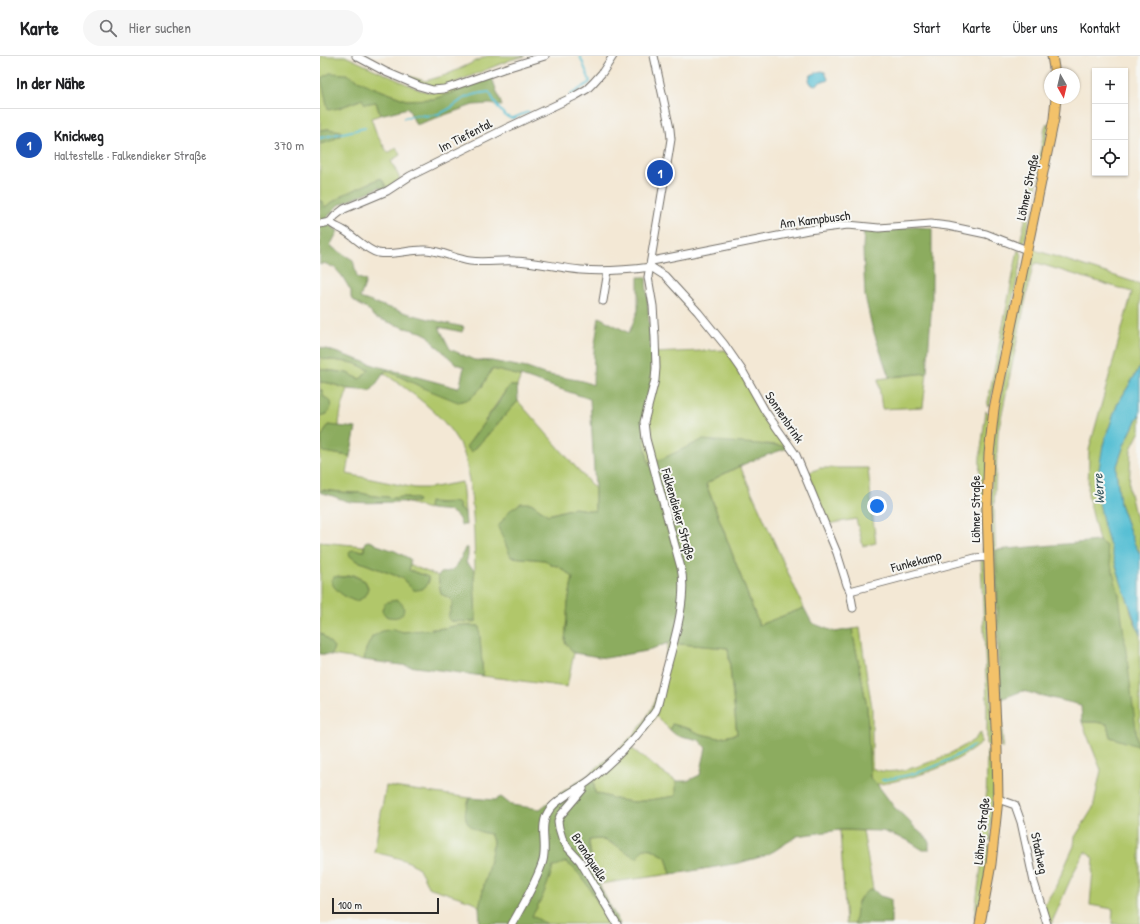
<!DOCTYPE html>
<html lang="de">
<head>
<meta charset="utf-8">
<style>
  body { margin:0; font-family:"Patrick Hand",sans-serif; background:#f6f6f6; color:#202124 }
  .controls { position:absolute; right:12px; top:12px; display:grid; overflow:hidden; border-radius:0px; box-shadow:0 1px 3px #0004 }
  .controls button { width:36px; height:36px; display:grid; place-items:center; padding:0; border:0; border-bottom:1px solid #e0e0e0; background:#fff; color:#202124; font:20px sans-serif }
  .compass { position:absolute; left:724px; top:12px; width:36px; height:36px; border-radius:50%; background:#fff; box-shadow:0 1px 3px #0004; rotate:172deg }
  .scale { position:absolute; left:12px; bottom:10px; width:107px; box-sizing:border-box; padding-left:4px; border:2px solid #2b2b2b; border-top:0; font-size:11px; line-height:14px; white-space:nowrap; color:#2b2b2b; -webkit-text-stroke:3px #f6f6f2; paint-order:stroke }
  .you { position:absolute; left:557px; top:450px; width:14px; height:14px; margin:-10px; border:3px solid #fff; border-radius:50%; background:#1a73e8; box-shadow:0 0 0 6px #1a73e833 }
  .badge { display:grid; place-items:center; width:26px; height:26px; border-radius:50%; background:#7c3aed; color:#fff; font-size:13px; font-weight:700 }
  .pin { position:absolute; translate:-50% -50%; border:2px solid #fff; box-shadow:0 1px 4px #0006 }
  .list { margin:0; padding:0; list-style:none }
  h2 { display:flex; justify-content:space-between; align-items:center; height:52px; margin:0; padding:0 16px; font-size:17px }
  h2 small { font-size:13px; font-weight:400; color:#757577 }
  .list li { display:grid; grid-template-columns:26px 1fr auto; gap:12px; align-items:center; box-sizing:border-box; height:72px; padding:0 16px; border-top:1px solid #e0e0e0 }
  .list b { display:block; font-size:15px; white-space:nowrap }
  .list p { margin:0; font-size:13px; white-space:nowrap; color:#757577 }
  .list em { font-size:13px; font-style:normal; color:#757577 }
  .icon { flex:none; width:22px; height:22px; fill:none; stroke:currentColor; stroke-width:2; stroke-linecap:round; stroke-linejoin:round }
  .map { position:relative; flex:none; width:820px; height:868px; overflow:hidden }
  header { display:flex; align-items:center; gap:24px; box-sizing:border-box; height:56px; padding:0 20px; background:#fff; border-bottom:1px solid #e0e0e0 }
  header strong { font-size:19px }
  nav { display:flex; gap:22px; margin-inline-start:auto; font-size:14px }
  .search { width:280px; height:36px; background:#f6f6f6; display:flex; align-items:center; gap:10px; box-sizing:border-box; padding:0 14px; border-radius:22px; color:#757577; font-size:15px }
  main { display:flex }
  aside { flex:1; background:#fff }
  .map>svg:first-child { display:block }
  .green { fill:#b1c76b; stroke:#6e794b; fill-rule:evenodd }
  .forest { fill:#8cac5f; stroke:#5c6c45 }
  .water { fill:#57bfd4; stroke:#417580 }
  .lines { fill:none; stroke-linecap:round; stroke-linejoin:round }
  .stream { stroke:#57bfd4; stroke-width:2 }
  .minor-casing { stroke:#716d66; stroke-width:9 }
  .major-casing { stroke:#716d66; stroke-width:11 }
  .minor { stroke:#fff; stroke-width:7 }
  .major { stroke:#f3c26a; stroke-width:9 }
  .labels { text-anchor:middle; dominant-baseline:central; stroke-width:4; stroke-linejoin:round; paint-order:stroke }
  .street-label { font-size:13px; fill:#2b2b2b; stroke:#f6f6f2 }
  .water-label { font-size:14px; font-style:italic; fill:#38575e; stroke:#f6f6f2 }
</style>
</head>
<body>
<header>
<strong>Karte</strong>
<div class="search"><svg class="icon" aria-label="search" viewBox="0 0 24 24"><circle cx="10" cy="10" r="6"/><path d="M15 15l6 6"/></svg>Hier suchen</div>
<nav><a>Start</a><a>Karte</a><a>Über uns</a><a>Kontakt</a></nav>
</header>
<main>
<aside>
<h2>In der Nähe<small></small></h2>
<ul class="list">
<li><span class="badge" style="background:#1a4fb4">1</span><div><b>Knickweg</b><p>Haltestelle · Falkendieker Straße</p></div><em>370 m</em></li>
</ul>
</aside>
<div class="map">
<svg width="820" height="868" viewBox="0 0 820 868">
  <rect width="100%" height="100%" fill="#f6f6f2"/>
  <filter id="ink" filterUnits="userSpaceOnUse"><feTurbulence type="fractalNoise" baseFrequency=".025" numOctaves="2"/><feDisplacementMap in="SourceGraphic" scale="8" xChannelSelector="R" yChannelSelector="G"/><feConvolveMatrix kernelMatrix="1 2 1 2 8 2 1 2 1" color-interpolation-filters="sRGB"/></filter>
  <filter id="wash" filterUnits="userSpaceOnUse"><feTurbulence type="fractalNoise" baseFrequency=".012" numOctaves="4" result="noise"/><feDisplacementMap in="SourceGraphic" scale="16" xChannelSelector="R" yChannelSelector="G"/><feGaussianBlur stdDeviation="0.9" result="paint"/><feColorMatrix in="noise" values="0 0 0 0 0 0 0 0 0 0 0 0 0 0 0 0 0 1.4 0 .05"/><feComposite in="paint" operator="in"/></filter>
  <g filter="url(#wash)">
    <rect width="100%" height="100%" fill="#f3e8d5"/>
    <g class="green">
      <path d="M0,0h25l75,34 10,2 61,-17 -22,12 -35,12 -28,1 -34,-13 -26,-13 -7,34 24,-9 13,3 4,13 -9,3 6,17 11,18 5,-3 3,-3 4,8 -9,6 9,18 -13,9 -6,-10 -36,16 -20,13 -5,-8v-55c8,-2 14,-5 21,-9v-4l-13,-2 -8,1z"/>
      <path d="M167,0h38l-15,4 -66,27h-12l-23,-7v-4l16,5 21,-6z"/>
      <path d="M727,67l2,2 -24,116 -4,2h-1l25,-115z"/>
      <path d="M711,193h3l4,2 102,33v83l-23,38 -14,40 28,168 9,22v289h-28l1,-15 -23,-4 4,-47 -9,-6c-14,22 -22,46 -33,70v2h-3l-5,-19 11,-17 19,-42 1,-9 18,-29 8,-38 -19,-48h13l12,2 3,13 28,8 -32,-199 -7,-5 -11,-46 1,-45 43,-158 -95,-29 -4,2 -35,167 -4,75 9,241h-2l-10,-240 2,-67 5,-31z"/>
      <path d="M698,194l3,2 1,4 -32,149 -3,1z"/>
      <path d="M406,294l60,96 -20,-2 -117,21 -5,-25 8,-73 -1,-14z"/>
      <path d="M0,301l5,2 29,4 16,7 -10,9 -13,-6 -27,-4z"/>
      <path d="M172,313l29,7 -4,10h-7l-4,4 -39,57 5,5 46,-51 77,88v22l-21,-3 -26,7 -17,-12 -20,54 34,3 6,5 7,1 15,11 -5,26 -3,39 9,11 -7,34 -84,-11 -4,-50 -20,-1 -14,3 -42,4 -10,-3 -27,20 -2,11 -33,-5 3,-8 -14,-15v-90l44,4v5l-5,-1 -4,10 47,18 7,8 18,-1 2,-4 -1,-4 -19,-7 1,-5 28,11 3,18c5,2 11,5 12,10l-4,10 1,7 26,1 -2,-44 1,-8c-1,-32 -1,-64 -7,-95 -1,-11 -3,-22 -9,-32 -17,-30 -47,-50 -75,-70l2,-3 40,19 56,-2zM33,519l12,6 3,6 -3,9 -10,5 -12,-6 -11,-12 5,-7 7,1z"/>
      <path d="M607,317l-4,34 -41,2 -4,-30z"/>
      <path d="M0,326l9,1 19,6c-4,12 -9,24 -9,38l-11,-2 -4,27 26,4 -3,18 68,14h14l33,-6 3,30 -6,-3v-5l-27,-2 -4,4 1,3 -25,-7h13v-3l-13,-2 -12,1 -5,-1 -13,-1 -13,-3 -19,-1 -19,-2 -3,2v-76l7,-2 -5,-24h-2z"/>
      <path d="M666,355l4,3 -7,138 -1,-50 -3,-14 1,-31z"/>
      <path d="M819,359l1,1v15l-9,18 -2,40 6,26 5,13v26l-6,-11 -14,-39 -4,-35 8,-24z"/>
      <path d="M420,410l64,142 -45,17 -53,-142z"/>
      <path d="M500,412h48l5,51 3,24 -13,3 -7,-27 -28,5 -20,-51z"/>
      <path d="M661,504l3,1 1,2 8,182 -2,2 -4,-2v-46z"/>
      <path d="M540,572l6,43 6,36v61c24,13 79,-13 100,-27 4,-2 5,-6 9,-8v10c-30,25 -63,33 -99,41h-5l-7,-5 -3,-72 -15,-78z"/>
      <path d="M348,587l60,5 9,86 -18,4 -19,-4 -10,-5 -18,-5 -2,6 -14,-14 -11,16 -15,15 29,23 17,11 1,15 -42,6 -16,-2 -24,-7 -1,-11 -6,-7c19,-16 46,-36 59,-58 13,-23 17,-49 21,-74z"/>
      <path d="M669,694l5,2v34l-4,54 -5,1h-1l2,-25 1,-65z"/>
      <path d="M66,730l84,12 -3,6 14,28 9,2 3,7 -1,10 -13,56 -5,-5 -46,-15c-3,-7 -6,-15 -11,-20 -9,-8 -32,-12 -43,-15z"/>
      <path d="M520,774l23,1 10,58 -3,1 -12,12 -3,22h-9z"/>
      <path d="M280,783l16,6 36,4 14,8 5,17 -72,10 -8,-26 -2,-18z"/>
      <path d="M666,789l3,1 1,1c-3,18 -6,57 -16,70l10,-71z"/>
      <path d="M246,806c21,15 31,40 43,62h-62l-15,-8c9,-15 16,-32 21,-50z"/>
    </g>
    <g class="forest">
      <path d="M10,17l16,1 26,13 34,13 28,-1 35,-12 22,-12 11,31 -12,-2 -17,1 -57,20 -8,-17 -28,7 -4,-13 -11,2 -3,-5 -23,9 -11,2 -7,-32z"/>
      <path d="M8,73l13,2v4l-12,7 -9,2v-14z"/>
      <path d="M61,122l6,10 -5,3 -2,-4 -43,19 -11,13 2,5 10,7 -8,15 23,14 4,17 9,4 -6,17c34,12 69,22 104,29l-2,5 -23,-5 11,22 24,11 18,1 35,7 17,6 39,7 10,4 1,-35 5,-33 30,16 9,-23v-33h8l6,90 -8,73 5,25 53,-25 84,6 2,2c-28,9 -57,20 -82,36l53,141 45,-17 8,15 23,9 17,-3 15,78 3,71 7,6 17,23 14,13 8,9 13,11v10h-6l-16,-10 -25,-9 -42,-1 -43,6 -23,15 -10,5 -25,7 -53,9 -15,2 -5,-17 -14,-8 -8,-1 -7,10c-12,-5 -25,-18 -38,-19 -3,0 -7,1 -10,1 0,31 17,58 31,84h-11c-12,-22 -22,-47 -43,-62l-13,5c-5,17 -11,33 -21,49l15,8h-67l-1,-17 13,-56 1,-10 -3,-7c-22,-4 -31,-14 -20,-36l25,2 6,-3 10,8 29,4 18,-14 30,-20 6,7 1,11 24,7 16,2 41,-6v-15h11l13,-6 6,-27 -7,-8 -23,-5 -6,-5 2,-6 18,5 10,5 19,4 18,-4 -9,-86 -60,-5 -22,8 -40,7 -32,-5 -9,-11 3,-39 5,-26 -15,-11 -7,-1 -6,-5 -34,-3 -13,-30 11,-16 12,-8h10l17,12 26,-7 21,3v-22l-5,-90 -69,-23 -29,-7 -10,18 -12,12 -12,3 -32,-13 -40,-19 -15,21 -23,-2 -19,-6 -9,-1v-13l27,4 13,6 9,-9 -15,-7 -29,-4 -5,-2v-10l57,19 81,22 2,-3 4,-18 -8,-3 -18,-17 -3,-1 -6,-10 -8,-4 -16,-4 -31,-11 -5,-7 -8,-4 -10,-8v-7l-9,-15 -7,-8 -11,-5 -4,2v-66l5,8 20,-13z"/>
      <path d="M596,171l16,1v71l-5,74 -38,4 -17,-50 -7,-31 -2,-47 1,-20z"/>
      <path d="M190,330h7l1,15 -46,51 -6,-5 33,-45 7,-12z"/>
      <path d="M0,334h2l2,7c10,4 9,9 3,17l-7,2z"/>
      <path d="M8,369l28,3 -6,28 -27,-4 -2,-14z"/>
      <path d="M1,434l28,3h12l13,3 13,1 5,1 12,-1 13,2 1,2 -1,1c-22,-1 -44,2 -66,0 -11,-2 -20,-8 -30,-9l-1,-1z"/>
      <path d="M109,446l9,1 16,-1 5,2v5l6,3 1,13h-5c-4,-17 -17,-14 -31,-16l-2,-2z"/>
      <path d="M48,485l4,1 5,3 18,6 15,8v5l-1,6 19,7c2,9 -6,14 -15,13l-11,-12 -47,-18 -5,-4 -1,-3 3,-3 12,1 1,-9z"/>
      <path d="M779,485l7,5 13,49 19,151 -28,-9 -3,-13 -12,-2h-13l-1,-17 -59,-14 -21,8 -5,-149z"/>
      <path d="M147,491l1,1v8l-2,7 9,7 -1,8 2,44 -26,-1 -2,-3c3,-14 11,-17 -7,-24l-3,-18 2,-3c17,-1 19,-11 25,-25z"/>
      <path d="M32,519l13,6 3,7c-2,7 -5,12 -13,13 -9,-3 -22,-11 -24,-21 3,-5 6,-3 12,-3 3,0 6,-1 9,-2z"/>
      <path d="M78,544c12,9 4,22 -12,16l-4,-5c1,-10 8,-10 16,-11z"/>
      <path d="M139,569l20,1 4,50 -119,-16 2,-11 6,-12 10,-6 11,-2 10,3 42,-4z"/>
      <path d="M0,576l14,15 -3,8 -11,-1z"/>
      <path d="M553,833l7,7 11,3v25h-36c0,-14 2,-30 18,-35z"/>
    </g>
    <g class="water">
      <path d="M501,15l4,1 3,7 -1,2h-5l-6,4 -5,-1 -2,-4 2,-5z"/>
      <path d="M820,311v46l-16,32 -8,24 4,35 14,39 6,11v81l-19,-53 -17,-56 -8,-39 7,-42 14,-40z"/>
    </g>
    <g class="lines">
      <g class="stream">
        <path d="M250,39l19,-12 1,-2 -10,-25"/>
        <path d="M84,62c5,-1 10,-3 16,-3 6,1 12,1 18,-1 10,-3 14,-7 22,-13 8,-6 19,-8 29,-9 5,7 12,25 22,26 5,0 12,-5 18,-6"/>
        <path d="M0,82l45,-10"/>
        <path d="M562,724c36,-5 62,-15 92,-35"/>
      </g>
    </g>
  </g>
  <g filter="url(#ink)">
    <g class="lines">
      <g class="minor-casing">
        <g id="minor">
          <path d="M36,0l30,16 33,14 14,4 11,-1 13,-4 46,-16 42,-13"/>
          <path d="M10,166c3,4 8,5 13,8 11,6 23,20 35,23 15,3 32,-4 48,-3 16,1 29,9 44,11 15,2 30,-1 45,0 23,1 44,7 66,9 23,2 47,0 70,-3"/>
          <path d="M0,168l10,-2 5,-6 9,-7 43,-18 23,-15 97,-48 68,-32 12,-7 6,-6 9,-10 11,-17"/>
          <path d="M332,205l156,-31 40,-5 31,3 52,-4 17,2 38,8 41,16"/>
          <path d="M331,211l14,9 33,36 26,32 18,26 23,41 31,44 41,98 10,32 3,6 3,17"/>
          <path d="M283,245l5,-30"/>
          <path d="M530,535l125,-33 13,-1"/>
          <path d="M263,733l-23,27 -2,5 1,7 3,10 6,10 12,13 37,63"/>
          <path d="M678,743l17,6 6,17 13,60 13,42"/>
          <path d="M192,868c11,-19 23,-40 30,-60 7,-18 -5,-38 8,-55 11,-14 31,-20 44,-32 19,-17 38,-34 53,-55 3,-4 7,-8 9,-12 4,-10 6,-25 9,-35 8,-31 23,-76 16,-107l-28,-103 -7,-26 -2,-17 11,-42 1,-12 -1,-31 -2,-31 -5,-29 21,-125 2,-13 -1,-10 -16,-73"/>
        </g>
      </g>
      <g class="major-casing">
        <g id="major">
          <path d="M732,0l3,18"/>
          <path d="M660,868l11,-60 7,-65 -1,-50 -7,-154 -3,-87 2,-54 5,-45 60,-290 2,-21"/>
        </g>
      </g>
      <use href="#minor" class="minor"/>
      <use href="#major" class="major"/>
    </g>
  </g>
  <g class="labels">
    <g class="street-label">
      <text transform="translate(145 79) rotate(-27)">Im Tiefental</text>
      <text transform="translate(707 131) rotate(-78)">Löhner Straße</text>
      <text transform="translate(495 163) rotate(-7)">Am Kampbusch</text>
      <text transform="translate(465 361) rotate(56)">Sonnenbrink</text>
      <text transform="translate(655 453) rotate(-90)">Löhner Straße</text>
      <text transform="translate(359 458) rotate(74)">Falkendieker Straße</text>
      <text transform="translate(596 505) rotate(-15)">Funkekamp</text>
      <text transform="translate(661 775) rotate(-84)">Löhner Straße</text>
      <text transform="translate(720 797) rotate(78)">Stadtweg</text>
      <text transform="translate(270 801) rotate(57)">Brandquelle</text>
    </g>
    <g class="water-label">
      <text transform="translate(778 433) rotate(-94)">Werre</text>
    </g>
  </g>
</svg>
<div class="controls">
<button>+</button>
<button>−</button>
<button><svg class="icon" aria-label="locate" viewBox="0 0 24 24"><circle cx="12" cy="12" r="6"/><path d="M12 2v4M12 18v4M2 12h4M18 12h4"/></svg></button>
</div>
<svg class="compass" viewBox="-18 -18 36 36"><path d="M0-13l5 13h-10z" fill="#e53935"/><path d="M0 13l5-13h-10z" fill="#757577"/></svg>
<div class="scale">100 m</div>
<div class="you"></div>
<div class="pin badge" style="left:340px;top:117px;background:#1a4fb4">1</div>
</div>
</main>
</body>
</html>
